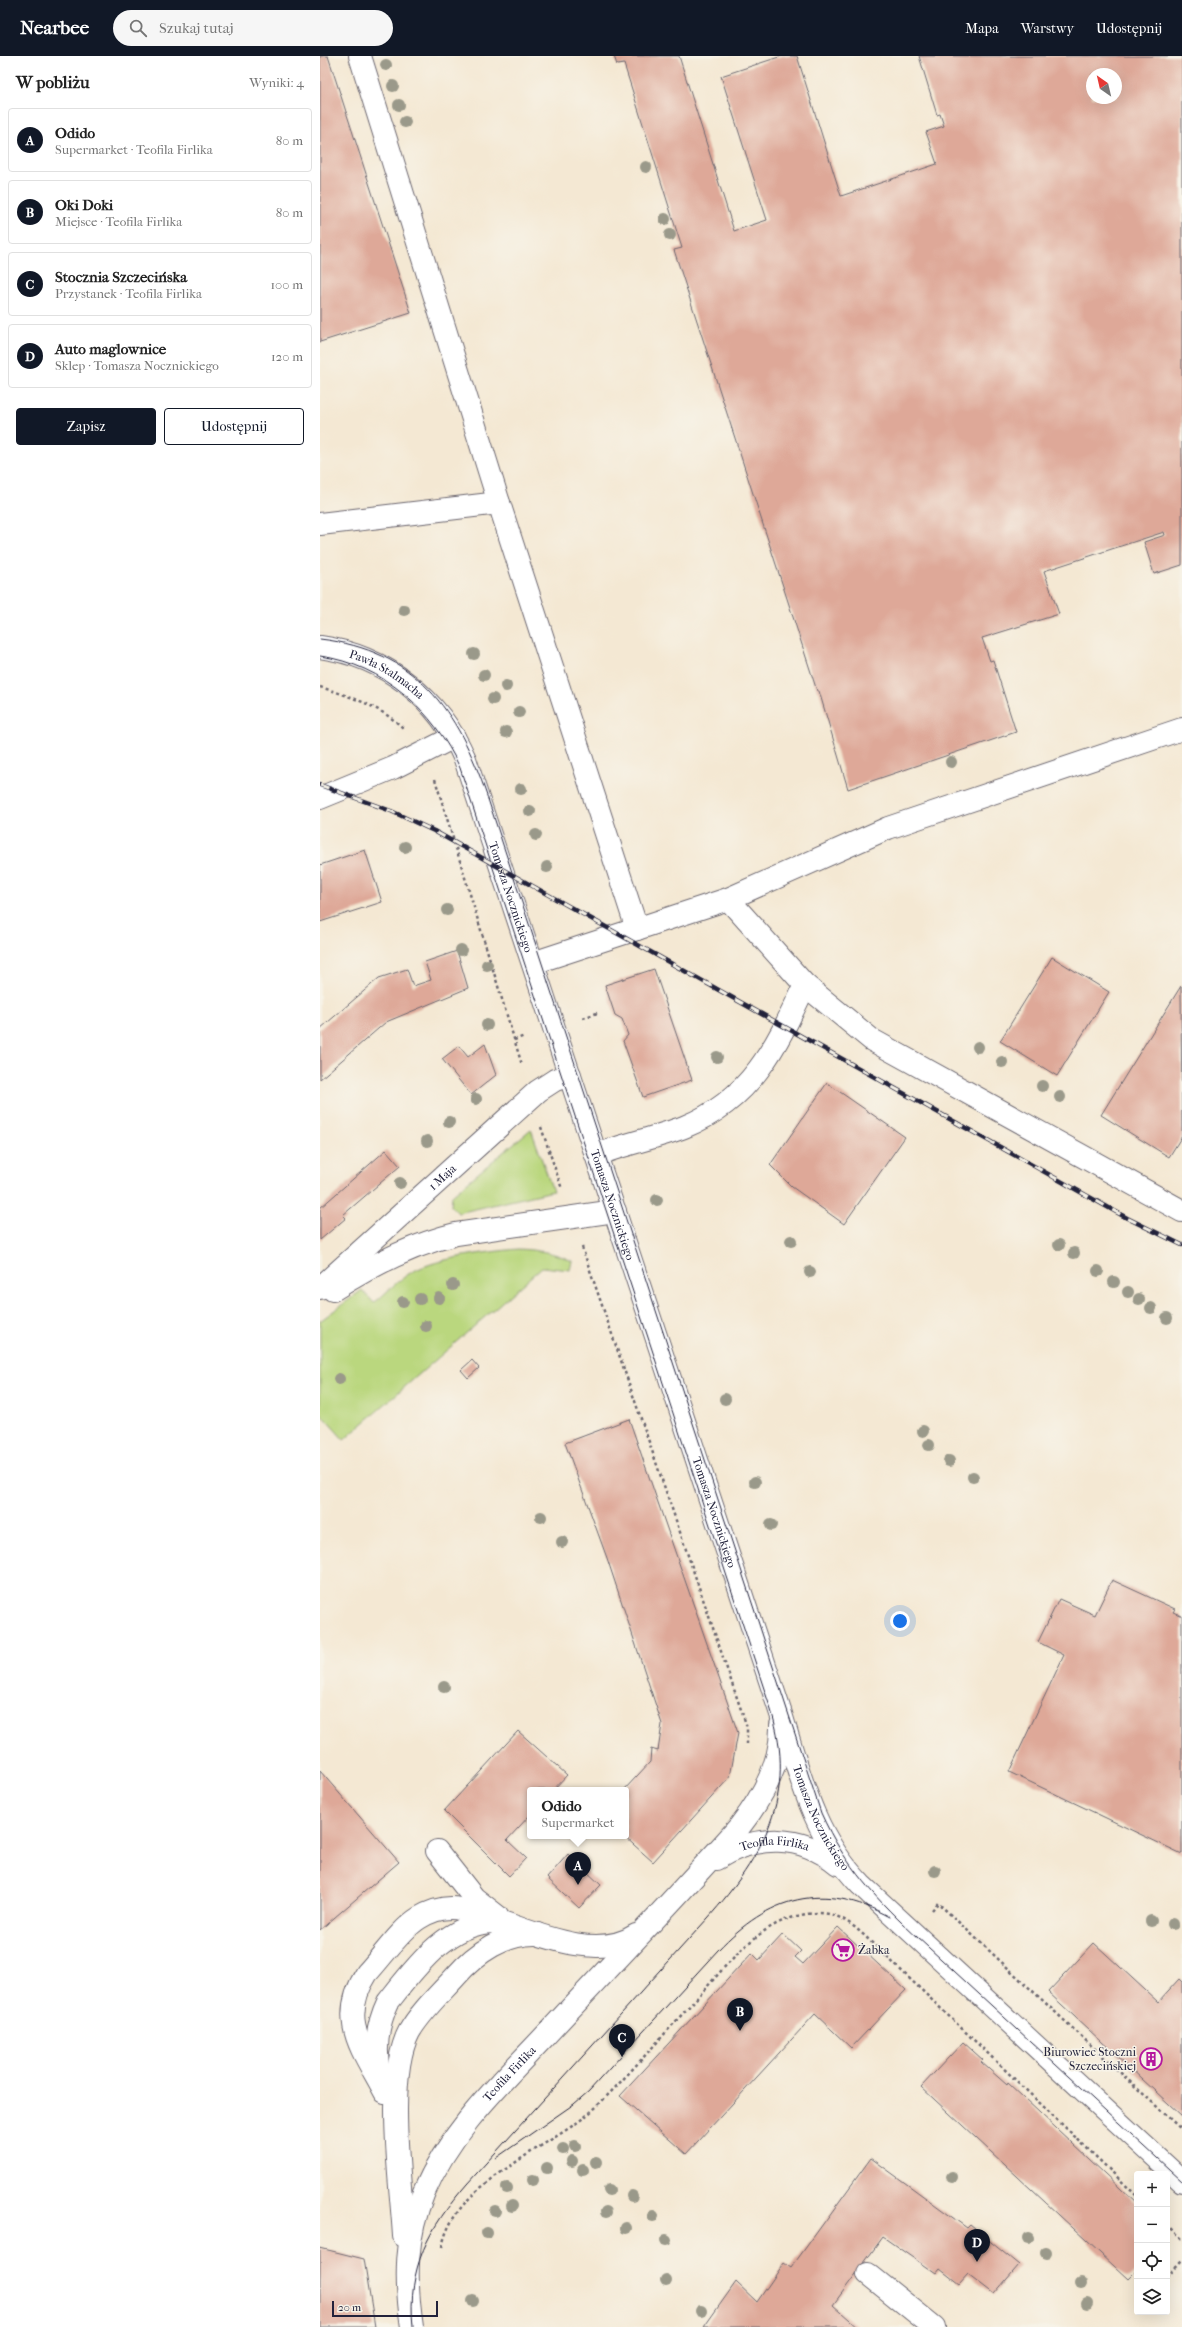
<!DOCTYPE html>
<html lang="pl">
<head>
<meta charset="utf-8">
<style>
  body { margin:0; font-family:"IM FELL French Canon",serif; background:#f6f6f6; color:#222 }
  .controls { position:absolute; right:12px; bottom:12px; display:grid; overflow:hidden; border-radius:4px; box-shadow:0 4px 16px #0002 }
  .controls button { width:36px; height:36px; display:grid; place-items:center; padding:0; border:0; border-bottom:1px solid #e0e0e0; background:#fff; color:#222; font:20px sans-serif }
  .compass { position:absolute; left:766px; top:12px; width:36px; height:36px; border-radius:50%; background:#fff; box-shadow:0 4px 16px #0002; rotate:326deg }
  .scale { position:absolute; left:12px; bottom:10px; width:106px; box-sizing:border-box; padding-left:4px; border:2px solid #22223b; border-top:0; font-size:11px; line-height:14px; white-space:nowrap; color:#22223b; -webkit-text-stroke:3px #f7f3e8; paint-order:stroke }
  .you { position:absolute; left:580px; top:1565px; width:14px; height:14px; margin:-10px; border:3px solid #fff; border-radius:50%; background:#1a73e8; box-shadow:0 0 0 6px #1a73e833 }
  .badge { display:grid; place-items:center; width:26px; height:26px; border-radius:50%; background:#111827; color:#fff; font-size:13px; font-weight:700 }
  .pin { position:absolute; translate:-50% -33px; filter:drop-shadow(0 1px 2px #0008) }
  .pin::after { content:''; position:absolute; top:21px; width:14px; height:12px; background:inherit; clip-path:polygon(0 0,100% 0,50% 100%) }
  .popup { position:absolute; left:207px; top:1731px; width:102px; height:52px; box-sizing:border-box; display:grid; place-content:center; border-radius:4px; background:#fff; filter:drop-shadow(0 1px 3px #0005); font-size:13px; white-space:nowrap; color:#767676 }
  .popup b { font-size:15px; color:#222 }
  .popup::after { content:''; position:absolute; left:50%; top:100%; margin-left:-8px; border:8px solid transparent; border-top-color:#fff }
  .list { margin:0; padding:0; list-style:none }
  h2 { display:flex; justify-content:space-between; align-items:center; height:52px; margin:0; padding:0 16px; font-size:17px }
  h2 small { font-size:13px; font-weight:400; color:#767676 }
  .list li { display:grid; grid-template-columns:26px 1fr auto; gap:12px; align-items:center; box-sizing:border-box; height:64px; margin:0 8px 8px; padding:0 8px; border:1px solid #e0e0e0; border-radius:4px }
  .list b { display:block; font-size:15px; white-space:nowrap }
  .list p { margin:0; font-size:13px; white-space:nowrap; color:#767676 }
  .list em { font-size:13px; font-style:normal; color:#767676 }
  .actions { display:flex; gap:8px; padding:12px 16px }
  .actions a { flex:1; padding:9px 0; border:1px solid #111827; border-radius:4px; text-align:center; font-size:14px; color:#111827 }
  .actions .main { background:#111827; color:#fff }
  .icon { flex:none; width:22px; height:22px; fill:none; stroke:currentColor; stroke-width:2; stroke-linecap:round; stroke-linejoin:round }
  .map { position:relative; flex:none; width:862px; height:2271px; overflow:hidden }
  header { display:flex; align-items:center; gap:24px; box-sizing:border-box; height:56px; padding:0 20px; background:#111827; color:#fff }
  header strong { font-size:19px }
  nav { display:flex; gap:22px; margin-inline-start:auto; font-size:14px }
  .search { width:280px; height:36px; background:#f6f6f6; display:flex; align-items:center; gap:10px; box-sizing:border-box; padding:0 14px; border-radius:22px; color:#767676; font-size:15px }
  main { display:flex }
  aside { flex:1; background:#fff }
  .map>svg:first-child { display:block }
  .green { fill:#bad77e; stroke:#6e7c5c }
  .building { fill:#dea898; fill-rule:evenodd }
  .lines { fill:none; stroke-linecap:round; stroke-linejoin:round }
  .minor-casing { stroke:#6c6770; stroke-width:24 }
  .path { stroke:#6c6770; stroke-width:2.5; stroke-dasharray:3 3; stroke-linecap:butt }
  .minor { stroke:#fff; stroke-width:22 }
  .tram { stroke:#22223b; stroke-width:1 }
  .rail-casing { stroke:#22223b; stroke-width:4.5 }
  .rail { stroke:#f7f3e8; stroke-width:3; stroke-dasharray:9; stroke-linecap:butt }
  .tree { fill:#9a998a }
  .labels { text-anchor:middle; dominant-baseline:central; stroke-width:3; stroke-linejoin:round; paint-order:stroke }
  .street-label { font-size:12px; fill:#22223b; stroke:#f7f3e8 }
  .poi-label { font-size:12px; fill:#22223b; stroke:#f7f3e8; text-anchor:start }
</style>
</head>
<body>
<header>
<strong>Nearbee</strong>
<div class="search"><svg class="icon" aria-label="search" viewBox="0 0 24 24"><circle cx="10" cy="10" r="6"/><path d="M15 15l6 6"/></svg>Szukaj tutaj</div>
<nav><a>Mapa</a><a>Warstwy</a><a>Udostępnij</a></nav>
</header>
<main>
<aside>
<h2>W pobliżu<small>Wyniki: 4</small></h2>
<ul class="list">
<li><span class="badge">A</span><div><b>Odido</b><p>Supermarket · Teofila Firlika</p></div><em>80 m</em></li>
<li><span class="badge">B</span><div><b>Oki Doki</b><p>Miejsce · Teofila Firlika</p></div><em>80 m</em></li>
<li><span class="badge">C</span><div><b>Stocznia Szczecińska</b><p>Przystanek · Teofila Firlika</p></div><em>100 m</em></li>
<li><span class="badge">D</span><div><b>Auto maglownice</b><p>Sklep · Tomasza Nocznickiego</p></div><em>120 m</em></li>
</ul>
<div class="actions"><a class="main">Zapisz</a><a>Udostępnij</a></div>
</aside>
<div class="map">
<svg width="862" height="2271" viewBox="0 0 862 2271">
  <rect width="100%" height="100%" fill="#f7f3e8"/>
  <filter id="ink" filterUnits="userSpaceOnUse"><feTurbulence type="fractalNoise" baseFrequency=".025" numOctaves="2"/><feDisplacementMap in="SourceGraphic" scale="8" xChannelSelector="R" yChannelSelector="G"/><feConvolveMatrix kernelMatrix="1 2 1 2 8 2 1 2 1" color-interpolation-filters="sRGB"/></filter>
  <filter id="wash" filterUnits="userSpaceOnUse"><feTurbulence type="fractalNoise" baseFrequency=".012" numOctaves="4" result="noise"/><feDisplacementMap in="SourceGraphic" scale="16" xChannelSelector="R" yChannelSelector="G"/><feGaussianBlur stdDeviation="0.9" result="paint"/><feColorMatrix in="noise" values="0 0 0 0 0 0 0 0 0 0 0 0 0 0 0 0 0 1.4 0 .05"/><feComposite in="paint" operator="in"/></filter>
  <g filter="url(#wash)">
    <rect width="100%" height="100%" fill="#f4e8d3"/>
    <g class="green">
      <path d="M211,1073l22,62 -95,22 -7,-7 1,-11z"/>
      <path d="M198,1193c20,1 36,3 54,12l-2,9 -28,-3 -198,173 -24,-27v-92l42,-31 12,13c11,-9 21,-20 33,-28 25,-17 80,-23 111,-26z"/>
    </g>
    <g id="blocks">
      <g class="building">
        <path d="M0,0h8l83,257 -91,29z"/>
        <path d="M294,0h65l55,175 33,-11 -46,-144 61,-20h15l44,140 96,-32 -11,-32 18,-6 -4,-12 -3,1 -18,-59h263v509l-28,9 -10,-32 21,-7 -1,-3 -120,39 15,43 -77,24 8,23 3,-1 23,72 -168,57 -29,-98h-2l-143,-441 8,-2 -58,-184 -7,1zM772,18h24v24h-24z"/>
        <path d="M45,794l17,52 -62,20v-57z"/>
        <path d="M137,895l11,37 -82,34 -66,57v-50l59,-51 28,-9 6,17 18,-6 -6,-18z"/>
        <path d="M732,901l57,35 -52,84 -57,-35z"/>
        <path d="M334,913l38,111 -49,17 -20,-56 5,-6 -6,-16 -7,-4 -10,-30z"/>
        <path d="M861,930l1,150 -13,21 -68,-42z"/>
        <path d="M165,988l11,31 -25,20 -29,-36 17,-13 9,11z"/>
        <path d="M507,1027l78,54 -61,87 -52,-37 -22,-22z"/>
        <path d="M66,1094l14,16 -57,49 3,3 -26,22v-32z"/>
        <path d="M152,1304l7,8 -11,10 -7,-8z"/>
        <path d="M309,1363l109,314 -8,44 -77,85 -29,-26h2v-46h-2l26,-28 1,-13 7,2 4,-27 -55,-166 -42,-115z"/>
        <path d="M792,1524l63,29 -2,3 9,4v238l-173,-82 55,-117 -26,-13 21,-43 36,16z"/>
        <path d="M198,1675l49,44 -14,15h-23v25l-23,25 19,18 -17,18 -65,-65z"/>
        <path d="M0,1715l79,91 -79,68z"/>
        <path d="M248,1798l33,31 -22,23 -32,-30z"/>
        <path d="M518,1871l68,63 -55,58 -36,-34 -129,140 -66,-58 132,-143 7,7 24,-26 18,17 -6,6 8,7z"/>
        <path d="M774,1887l64,59 21,-23 3,3v134l-134,-124z"/>
        <path d="M643,1986l20,18 -2,2 26,23 1,-2 129,121v66l-9,9 -207,-192z"/>
        <path d="M551,2102l96,70 3,-3 49,40 -25,29 -26,-20 -9,10 -19,-15 -4,5 -53,-37 -50,68 25,22h-154l32,-45 21,20 27,-39 7,5z"/>
        <path d="M0,2192l44,11 11,68h-55z"/>
      </g>
    </g>
  </g>
  <g filter="url(#ink)">
    <use href="#blocks" fill-opacity="0" stroke="#6c6770" stroke-width="1"/>
    <g class="lines">
      <g class="minor-casing">
        <g id="minor">
          <path d="M40,0l139,447 138,426"/>
          <path d="M0,468l179,-21"/>
          <path id="s1" d="M0,591c66,9 119,52 145,112l316,955c19,62 33,123 80,171l321,296"/>
          <path d="M0,742l73,-30 61,-31"/>
          <path d="M408,843l77,86 67,55 310,171"/>
          <path d="M213,907l195,-64 160,-71 294,-99"/>
          <path d="M276,1099c29,-11 59,-17 88,-28 67,-27 92,-80 121,-142"/>
          <path id="s2" d="M0,1232l218,-197 17,-11 15,-5"/>
          <path d="M13,1234c39,-25 78,-45 123,-56l159,-23"/>
          <path d="M117,1795l37,47 23,18"/>
          <path id="s3" d="M396,1803c41,-25 84,-25 122,5"/>
          <path d="M60,2021c-6,-26 -4,-50 8,-75 27,-34 59,-79 106,-80"/>
          <path d="M65,2036c-21,-41 -49,-71 -18,-119 15,-16 34,-44 52,-55 10,-6 22,-10 32,-10 12,0 24,6 36,9 42,13 108,46 149,18"/>
          <path d="M84,2180c-3,-52 -19,-159 5,-204 12,-21 31,-38 47,-56 20,-23 49,-43 81,-42"/>
          <path d="M548,2218l66,53"/>
          <path id="s4" d="M92,2271c-7,-47 -7,-90 12,-135 26,-61 75,-107 120,-155 65,-70 132,-139 196,-211 22,-28 42,-64 41,-101"/>
        </g>
      </g>
      <g class="path">
        <path d="M0,631c30,9 62,20 84,42"/>
        <path d="M115,723l87,286"/>
        <path d="M263,962l14,-5"/>
        <path d="M194,984l11,-4"/>
        <path d="M221,1071l21,62"/>
        <path d="M262,1191l165,480v17"/>
        <path d="M612,1854l6,-7 244,227"/>
        <path d="M567,1901l250,239"/>
        <path d="M847,2168l15,15"/>
        <path d="M122,2191c9,-44 48,-67 83,-91 24,-16 57,-33 76,-54 33,-33 63,-68 95,-103 28,-30 56,-70 98,-82 46,-14 61,11 93,40l4,-5"/>
        <path d="M847,2220l15,-16"/>
      </g>
      <use href="#minor" class="minor"/>
      <g class="tram">
        <path d="M0,583c96,11 138,71 167,157l334,1017c24,54 56,87 99,127"/>
        <path d="M0,600c64,9 114,55 140,112l311,942c27,85 -8,146 -63,208l-241,266c-38,44 -60,83 -54,143"/>
        <path d="M596,1880l266,245"/>
        <path d="M176,2102l78,-54 15,-13 129,-141c50,-53 105,-70 172,-33"/>
      </g>
      <g class="rail-casing">
        <path id="rail" d="M0,729l71,26 43,20 693,387 55,27"/>
      </g>
      <use href="#rail" class="rail"/>
    </g>
    <g class="tree">
      <circle cx="66" cy="9" r="6"/>
      <circle cx="73" cy="30" r="6"/>
      <circle cx="79" cy="49" r="6"/>
      <circle cx="85" cy="66" r="6"/>
      <circle cx="326" cy="111" r="6"/>
      <circle cx="345" cy="163" r="6"/>
      <circle cx="350" cy="179" r="6"/>
      <circle cx="84" cy="554" r="6"/>
      <circle cx="154" cy="598" r="6"/>
      <circle cx="164" cy="619" r="6"/>
      <circle cx="186" cy="630" r="6"/>
      <circle cx="173" cy="643" r="6"/>
      <circle cx="199" cy="656" r="6"/>
      <circle cx="186" cy="676" r="6"/>
      <circle cx="631" cy="706" r="6"/>
      <circle cx="201" cy="733" r="6"/>
      <circle cx="210" cy="755" r="6"/>
      <circle cx="216" cy="779" r="6"/>
      <circle cx="85" cy="791" r="6"/>
      <circle cx="227" cy="811" r="6"/>
      <circle cx="127" cy="854" r="6"/>
      <circle cx="141" cy="894" r="6"/>
      <circle cx="167" cy="909" r="6"/>
      <circle cx="167" cy="969" r="6"/>
      <circle cx="658" cy="991" r="6"/>
      <circle cx="397" cy="1001" r="6"/>
      <circle cx="682" cy="1006" r="6"/>
      <circle cx="722" cy="1030" r="6"/>
      <circle cx="740" cy="1041" r="6"/>
      <circle cx="156" cy="1043" r="6"/>
      <circle cx="129" cy="1066" r="6"/>
      <circle cx="107" cy="1085" r="6"/>
      <circle cx="80" cy="1127" r="6"/>
      <circle cx="337" cy="1144" r="6"/>
      <circle cx="471" cy="1185" r="6"/>
      <circle cx="739" cy="1189" r="6"/>
      <circle cx="754" cy="1197" r="6"/>
      <circle cx="778" cy="1215" r="6"/>
      <circle cx="490" cy="1216" r="6"/>
      <circle cx="794" cy="1226" r="6"/>
      <circle cx="133" cy="1229" r="6"/>
      <circle cx="808" cy="1236" r="6"/>
      <circle cx="119" cy="1242" r="6"/>
      <circle cx="100" cy="1243" r="6"/>
      <circle cx="819" cy="1243" r="6"/>
      <circle cx="83" cy="1246" r="6"/>
      <circle cx="831" cy="1252" r="6"/>
      <circle cx="847" cy="1262" r="6"/>
      <circle cx="106" cy="1270" r="6"/>
      <circle cx="19" cy="1323" r="6"/>
      <circle cx="405" cy="1343" r="6"/>
      <circle cx="603" cy="1375" r="6"/>
      <circle cx="609" cy="1389" r="6"/>
      <circle cx="629" cy="1405" r="6"/>
      <circle cx="653" cy="1421" r="6"/>
      <circle cx="435" cy="1426" r="6"/>
      <circle cx="221" cy="1461" r="6"/>
      <circle cx="451" cy="1469" r="6"/>
      <circle cx="242" cy="1486" r="6"/>
      <circle cx="124" cy="1631" r="6"/>
      <circle cx="615" cy="1815" r="6"/>
      <circle cx="831" cy="1865" r="6"/>
      <circle cx="853" cy="1868" r="6"/>
      <circle cx="255" cy="2090" r="6"/>
      <circle cx="243" cy="2093" r="6"/>
      <circle cx="252" cy="2105" r="6"/>
      <circle cx="276" cy="2106" r="6"/>
      <circle cx="227" cy="2112" r="6"/>
      <circle cx="263" cy="2114" r="6"/>
      <circle cx="632" cy="2121" r="6"/>
      <circle cx="213" cy="2124" r="6"/>
      <circle cx="187" cy="2132" r="6"/>
      <circle cx="289" cy="2134" r="6"/>
      <circle cx="312" cy="2140" r="6"/>
      <circle cx="192" cy="2150" r="6"/>
      <circle cx="175" cy="2155" r="6"/>
      <circle cx="286" cy="2156" r="6"/>
      <circle cx="333" cy="2160" r="6"/>
      <circle cx="306" cy="2172" r="6"/>
      <circle cx="167" cy="2177" r="6"/>
      <circle cx="708" cy="2182" r="6"/>
      <circle cx="346" cy="2184" r="6"/>
      <circle cx="726" cy="2197" r="6"/>
      <circle cx="346" cy="2224" r="6"/>
      <circle cx="761" cy="2227" r="6"/>
      <circle cx="153" cy="2245" r="6"/>
      <circle cx="767" cy="2247" r="6"/>
      <circle cx="381" cy="2255" r="6"/>
    </g>
  </g>
  <defs>
    <g id="supermarket-ring" transform="scale(1.15)"><circle r="9.5" fill="#f7f3e8" stroke="#b5179e" stroke-width="1.5"/><path d="M-6-5.5h2.5l.6 2H6L4.5 2H-2.5L-4.4-4H-6ZM-1.5 3.2a1.3 1.3 0 1 0 .1 0ZM3 3.2a1.3 1.3 0 1 0 .1 0Z" fill="#b5179e"/></g>
    <g id="building-ring" transform="scale(1.15)"><circle r="9.5" fill="#f7f3e8" stroke="#b5179e" stroke-width="1.5"/><path d="M-4-6H4V6H1V3H-1V6H-4ZM-2.5-4.3h1.7v1.8h-1.7ZM.8-4.3h1.7v1.8H.8ZM-2.5-1h1.7V.8h-1.7ZM.8-1h1.7V.8H.8Z" fill="#b5179e"/></g>
  </defs>
  <g fill-rule="evenodd">
    <use href="#supermarket-ring" x="523" y="1894"/>
    <use href="#building-ring" x="831" y="2003"/>
  </g>
  <g class="labels">
    <g class="street-label">
      <text stroke="none"><textPath href="#s1" startOffset="73">Pawła Stalmacha</textPath></text>
      <text stroke="none"><textPath href="#s1" startOffset="337">Tomasza Nocznickiego</textPath></text>
      <text stroke="none"><textPath href="#s2" startOffset="165">1 Maja</textPath></text>
      <text stroke="none"><textPath href="#s1" startOffset="661">Tomasza Nocznickiego</textPath></text>
      <text stroke="none"><textPath href="#s1" startOffset="985">Tomasza Nocznickiego</textPath></text>
      <text stroke="none"><textPath href="#s1" startOffset="1309">Tomasza Nocznickiego</textPath></text>
      <text stroke="none"><textPath href="#s3" startOffset="62">Teofila Firlika</textPath></text>
      <text stroke="none"><textPath href="#s4" startOffset="284">Teofila Firlika</textPath></text>
    </g>
    <g class="poi-label">
      <text x="538" y="1894">Żabka</text>
      <text x="816" y="1996" text-anchor="end">Biurowiec Stoczni<tspan x="816" dy="14">Szczecińskiej</tspan></text>
    </g>
  </g>
</svg>
<div class="controls">
<button>+</button>
<button>−</button>
<button><svg class="icon" aria-label="locate" viewBox="0 0 24 24"><circle cx="12" cy="12" r="6"/><path d="M12 2v4M12 18v4M2 12h4M18 12h4"/></svg></button>
<button><svg class="icon" aria-label="layers" viewBox="0 0 24 24"><path d="M12 4l9 5-9 5-9-5zM3 14l9 5 9-5"/></svg></button>
</div>
<svg class="compass" viewBox="-18 -18 36 36"><path d="M0-13l5 13h-10z" fill="#e53935"/><path d="M0 13l5-13h-10z" fill="#767676"/></svg>
<div class="scale">20 m</div>
<div class="you"></div>
<div class="pin badge" style="left:258px;top:1829px">A</div>
<div class="popup"><b>Odido</b>Supermarket</div>
<div class="pin badge" style="left:420px;top:1975px">B</div>
<div class="pin badge" style="left:302px;top:2001px">C</div>
<div class="pin badge" style="left:657px;top:2206px">D</div>
</div>
</main>
</body>
</html>
